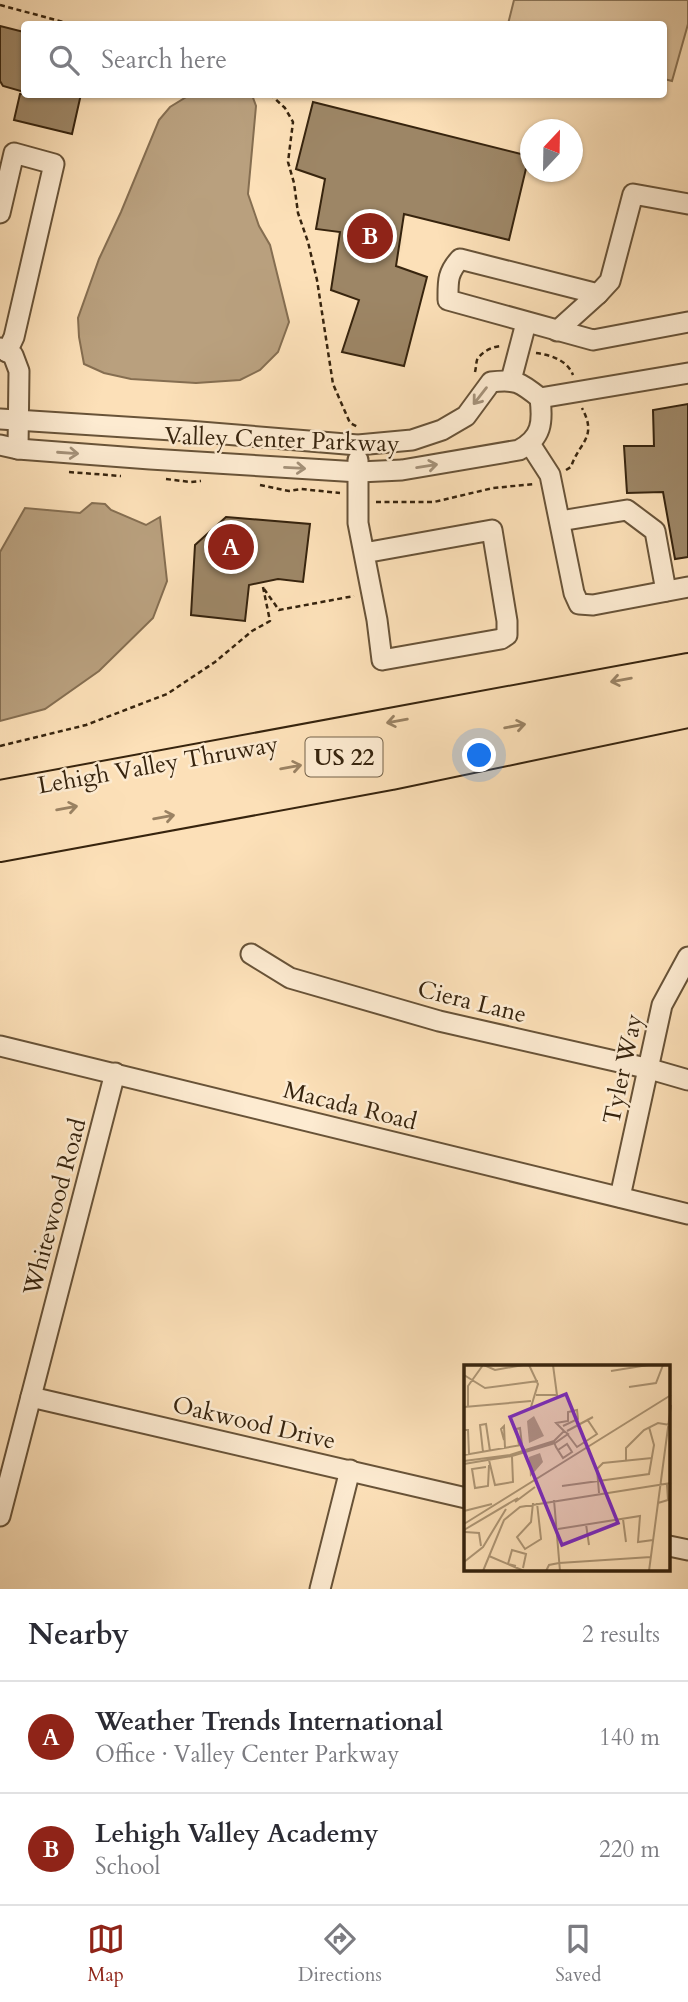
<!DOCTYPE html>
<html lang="en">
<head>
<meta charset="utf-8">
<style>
  body { margin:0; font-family:Cardo,serif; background:#f7f7f7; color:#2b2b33 }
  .compass { position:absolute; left:520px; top:119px; width:63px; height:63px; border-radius:50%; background:#fff; box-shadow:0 2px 5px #0004; rotate:22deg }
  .you { position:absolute; left:480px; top:756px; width:24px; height:24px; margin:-18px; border:5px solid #fff; border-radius:50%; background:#1a73e8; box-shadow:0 0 0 10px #1a73e833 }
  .badge { display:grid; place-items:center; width:46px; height:46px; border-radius:50%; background:#8f2418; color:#fff; font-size:23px; font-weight:700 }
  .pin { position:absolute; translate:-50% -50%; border:4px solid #fff; box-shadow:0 2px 7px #0006 }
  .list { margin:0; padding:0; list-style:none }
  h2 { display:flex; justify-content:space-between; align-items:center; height:91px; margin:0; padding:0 28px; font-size:30px }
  h2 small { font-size:23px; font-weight:400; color:#7c7c81 }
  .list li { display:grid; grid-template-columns:46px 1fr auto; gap:21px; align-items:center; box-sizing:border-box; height:112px; padding:0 28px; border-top:2px solid #e1e1e2 }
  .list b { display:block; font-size:26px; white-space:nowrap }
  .list p { margin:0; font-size:23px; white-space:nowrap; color:#7c7c81 }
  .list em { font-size:23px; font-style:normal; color:#7c7c81 }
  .icon { flex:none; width:38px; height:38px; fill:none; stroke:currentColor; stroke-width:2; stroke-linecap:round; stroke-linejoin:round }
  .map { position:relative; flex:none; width:688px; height:1589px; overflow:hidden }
  .search { position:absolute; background:#fff; box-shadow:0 2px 5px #0004; left:21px; right:21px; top:21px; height:77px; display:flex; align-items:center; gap:18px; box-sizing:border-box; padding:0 24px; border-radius:7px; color:#7c7c81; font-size:26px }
  .sheet { height:315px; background:#fff }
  nav { display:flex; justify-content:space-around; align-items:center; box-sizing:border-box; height:98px; border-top:2px solid #e1e1e2; background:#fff; font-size:19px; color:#7c7c81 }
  nav a { display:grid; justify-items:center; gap:4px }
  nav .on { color:#8f2418 }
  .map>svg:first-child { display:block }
  .green { fill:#dbc09b; stroke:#897254; stroke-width:2 }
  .water { fill:#b9a07e; stroke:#856e51; stroke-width:2 }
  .building { fill:#9d8666; stroke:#37240e; stroke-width:2 }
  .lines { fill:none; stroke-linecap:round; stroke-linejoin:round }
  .minor-casing { stroke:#685338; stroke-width:23 }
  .highway-casing { stroke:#37240e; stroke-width:32 }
  .path { stroke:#37240e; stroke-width:2.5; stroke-dasharray:5 3.5; stroke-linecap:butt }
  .minor { stroke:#fdebd1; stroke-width:19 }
  .highway { stroke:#fce0b8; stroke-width:28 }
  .oneway { stroke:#a49179 }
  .oneway2 { stroke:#9a8263 }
  .labels { text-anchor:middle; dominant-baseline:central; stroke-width:5; stroke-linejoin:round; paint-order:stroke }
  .shield { fill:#fdebd1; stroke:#726048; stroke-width:2 }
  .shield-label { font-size:23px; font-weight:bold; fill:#37240e }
  .street-label { font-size:24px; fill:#37240e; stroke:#fdebd1 }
  .inset-road { fill:none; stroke:#ad9574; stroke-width:2 }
  .view { fill:#7b2cbf; fill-opacity:0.15; stroke:#7b2cbf; stroke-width:3.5 }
  .inset-edge { fill:none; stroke:#37240e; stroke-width:3.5 }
</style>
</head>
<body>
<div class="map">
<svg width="688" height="1589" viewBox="0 0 688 1589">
  <rect width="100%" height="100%" fill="#fce0b8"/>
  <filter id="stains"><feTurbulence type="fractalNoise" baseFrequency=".00286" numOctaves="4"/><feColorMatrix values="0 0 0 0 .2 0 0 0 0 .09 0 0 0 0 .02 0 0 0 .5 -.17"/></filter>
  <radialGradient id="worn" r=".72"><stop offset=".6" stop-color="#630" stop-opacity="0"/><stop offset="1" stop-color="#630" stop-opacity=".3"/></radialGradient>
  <path class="green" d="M514,0h174v24l-16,57 -8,-2v-55h-156z"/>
  <g class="water">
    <path d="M198,94l54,1 4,11 -8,88 11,32 11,19 19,77 -11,30 -18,18 -20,10 -44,3 -65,-4 -27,-6 -20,-9 -5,-27 -1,-19 21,-59 22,-47 38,-92 11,-13 18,-11z"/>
    <path d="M92,503l13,1 6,6 35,15 14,-8 7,64 -14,37 -54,53 -54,38 -45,12v-169l25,-44 55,5z"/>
  </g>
  <g class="building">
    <path d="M0,26l24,6v60l-21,-6 -3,-5z"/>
    <path d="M20,94h61l-9,40 -58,-14z"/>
    <path d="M313,102l216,54 -20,84 -105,-26 -8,52 31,11 -23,89 -62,-14 17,-52 -28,-10 9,-58 -24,-3 9,-50 -29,-10z"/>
    <path d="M688,404v153l-13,2 -12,-67 -36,1 -3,-47h30l-1,-36z"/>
    <path d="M226,517l84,7 -7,58 -25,-3 -29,6 -4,36 -54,-6 4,-70z"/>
  </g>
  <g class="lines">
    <g class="minor-casing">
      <g id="minor">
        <path d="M688,204l-55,-10 -23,87 -12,13 -138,-35c-13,14 -12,23 -12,41l145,40 95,-18"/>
        <path d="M0,213l14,-60 40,11 -40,173 -7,15"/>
        <path d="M557,331l41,-37"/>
        <path d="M0,348l13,7 6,16 -1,78"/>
        <path d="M511,380l15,-57"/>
        <path d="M540,398l148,-25"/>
        <path d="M0,419l188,12 170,14 54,-5 30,-10 24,-14 25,-34c25,-3 29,0 49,16 3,24 2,40 -21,52l-117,20 -43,2 -209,-13 -132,-10 -18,-4"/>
        <path d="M530,444l20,31 24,118 5,11 14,1 95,-18"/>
        <path d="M358,460v63l19,97 5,40 119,-21 6,-4v-14l-15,-91 -128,23"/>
        <path d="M560,521l67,-11 28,21 11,60"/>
        <path d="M251,954l39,24 149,43 211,48 38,11"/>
        <path d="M0,1046l688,168"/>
        <path d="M620,1197l42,-192 26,-48"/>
        <path d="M31,1397l435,101"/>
        <path d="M0,1516l115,-443"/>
        <path d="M669,1546l19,4"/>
        <path d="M320,1589l30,-119"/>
      </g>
    </g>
    <g class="highway-casing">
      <g id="highway">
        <path d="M0,795l688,-127"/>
        <path d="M0,820l688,-126"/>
        <path d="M0,847l391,-72 297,-62"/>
      </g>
    </g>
    <g class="path">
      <path d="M0,5l71,19"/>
      <path d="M270,94l15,14 8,14 -5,40 6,21 4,30 10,29 9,38 16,104 17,39 8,4"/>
      <path d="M536,353c15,2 31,7 37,22"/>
      <path d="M475,372c1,-4 1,-8 2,-12 4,-8 16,-14 25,-14"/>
      <path d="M566,470l5,-3c8,-25 27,-29 11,-59"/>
      <path d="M69,472l52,4"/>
      <path d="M166,479l24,3 11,-1"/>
      <path d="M260,485l29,6 12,-2 39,4"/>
      <path d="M376,502h58l59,-14 42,-4"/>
      <path d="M264,589l15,21 75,-14"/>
      <path d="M0,746l86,-21 81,-31 48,-32 37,-31 18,-10 -7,-34"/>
    </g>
    <use href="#minor" class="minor"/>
    <use href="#highway" class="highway"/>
  </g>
  <defs><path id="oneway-shaft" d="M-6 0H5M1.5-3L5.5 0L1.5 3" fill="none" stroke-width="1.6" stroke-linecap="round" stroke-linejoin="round" transform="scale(1.75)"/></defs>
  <g class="oneway">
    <use href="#oneway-shaft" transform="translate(480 396) rotate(128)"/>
    <use href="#oneway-shaft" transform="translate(68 453) rotate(4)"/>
    <use href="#oneway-shaft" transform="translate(427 466) rotate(-9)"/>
    <use href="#oneway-shaft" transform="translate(295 468) rotate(3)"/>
  </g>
  <g class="oneway2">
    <use href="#oneway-shaft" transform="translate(621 680) rotate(170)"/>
    <use href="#oneway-shaft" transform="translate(397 721) rotate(170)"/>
    <use href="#oneway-shaft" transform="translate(515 726) rotate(-10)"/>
    <use href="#oneway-shaft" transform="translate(291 767) rotate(-10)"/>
    <use href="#oneway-shaft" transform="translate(67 808) rotate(-10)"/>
    <use href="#oneway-shaft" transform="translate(164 817) rotate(-10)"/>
  </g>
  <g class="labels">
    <rect class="shield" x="305.5" y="737.5" width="77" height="39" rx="5"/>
    <g class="shield-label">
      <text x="344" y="757">US 22</text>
    </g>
    <g class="street-label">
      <text transform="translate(282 440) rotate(2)">Valley Center Parkway</text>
      <text transform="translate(158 765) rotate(-10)">Lehigh Valley Thruway</text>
      <text transform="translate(472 1002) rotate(14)">Ciera Lane</text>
      <text transform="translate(623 1069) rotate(-78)">Tyler Way</text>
      <text transform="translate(350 1106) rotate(14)">Macada Road</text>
      <text transform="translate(55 1207) rotate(-75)">Whitewood Road</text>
      <text transform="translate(254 1423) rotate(13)">Oakwood Drive</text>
    </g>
  </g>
  <g transform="translate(464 1365)">
    <rect width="206" height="206" fill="#fce0b8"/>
    <path d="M70,51l10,20 -15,7 -2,-22zM76,88l3,9 -13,15 -1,-20z" fill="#b9a07e"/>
    <path class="inset-road" d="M20,0l11,5 28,-5M65,0l9,19 -7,23M147,6l37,-6M0,10l21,13 53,-7M165,22l27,-4 7,-18M72,30h21l-4,-30M4,41v-20l15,-21M0,42l67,-6M99,61l15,-7 -1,-9 -9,2v9l-12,2 8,8M0,65h4l1,24M103,66l26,-14M104,70l9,12 20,-13 -10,-15M40,75l-3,-11 3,-3 1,22M90,77l2,5 7,11 9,-6 -5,-8 -9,6M55,80l-3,-16 4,-1 2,17M19,87l-3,-27 6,-1 4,27M0,90l57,-10 4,5M25,95l6,25 18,-3 -1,-25M162,95v-12l18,-18 14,-7 12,2M0,96l46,-6 44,-14 10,-10 4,3 -13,9 -43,13 -48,8M22,102l-14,2 3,19 13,-2 1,-21M98,121l87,-12 5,-29 -5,-18M135,128l-2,-24 6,-6 49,-5M90,135l6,71M51,137l20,-15M69,138l-2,19 -14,15 8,12 16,-10 -4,-36M194,138l10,-3 -1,-16M0,146l28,-7M159,154l3,23M0,159l207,-129M122,159l3,21M94,164l82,-13 -2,26 15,-2M0,165l54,-32M1,167l14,1 2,13M25,191l35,15M0,197l19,-15 23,-38M52,201l-8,-2 4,-14 14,4 -3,14M19,206l21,-51 16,-13 151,-24M82,206l3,-6 10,-2 92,-6M185,206l22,-166"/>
    <path class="view" d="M102,29l52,129 -56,22 -52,-128z"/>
    <rect width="206" height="206" class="inset-edge"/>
  </g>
  <rect width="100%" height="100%" filter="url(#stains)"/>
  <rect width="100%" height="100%" fill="url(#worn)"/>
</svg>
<svg class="compass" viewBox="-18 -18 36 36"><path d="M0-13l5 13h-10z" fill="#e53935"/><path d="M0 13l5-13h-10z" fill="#7c7c81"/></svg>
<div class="you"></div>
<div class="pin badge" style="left:231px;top:547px">A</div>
<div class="pin badge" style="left:370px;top:236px">B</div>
<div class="search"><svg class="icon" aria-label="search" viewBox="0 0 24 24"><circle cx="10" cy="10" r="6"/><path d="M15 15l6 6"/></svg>Search here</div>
</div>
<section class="sheet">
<h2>Nearby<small>2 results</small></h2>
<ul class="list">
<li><span class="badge">A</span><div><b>Weather Trends International</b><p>Office · Valley Center Parkway</p></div><em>140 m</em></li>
<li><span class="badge">B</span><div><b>Lehigh Valley Academy</b><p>School</p></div><em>220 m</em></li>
</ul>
</section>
<nav>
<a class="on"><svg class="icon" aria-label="map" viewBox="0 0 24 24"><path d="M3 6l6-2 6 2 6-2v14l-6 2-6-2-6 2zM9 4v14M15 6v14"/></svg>Map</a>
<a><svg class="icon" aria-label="directions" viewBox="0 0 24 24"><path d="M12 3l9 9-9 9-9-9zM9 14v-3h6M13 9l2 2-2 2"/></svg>Directions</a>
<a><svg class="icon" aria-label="saved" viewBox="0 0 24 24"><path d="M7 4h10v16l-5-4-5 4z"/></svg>Saved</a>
</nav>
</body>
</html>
